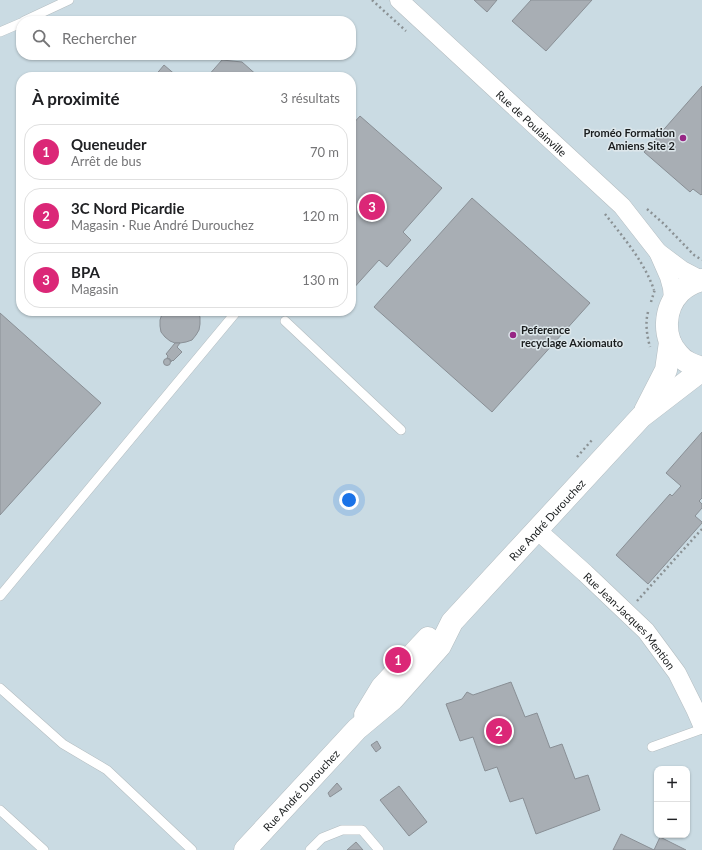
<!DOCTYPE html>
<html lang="fr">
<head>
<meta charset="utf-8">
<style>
  body { margin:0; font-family:Lato,sans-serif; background:#f2f2f2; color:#202124 }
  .controls { position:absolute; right:12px; bottom:12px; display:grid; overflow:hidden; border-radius:8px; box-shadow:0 1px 3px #0004 }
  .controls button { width:36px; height:36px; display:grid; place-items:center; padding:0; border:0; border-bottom:1px solid #e0e0e0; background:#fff; color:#202124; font:20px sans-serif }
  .you { position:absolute; left:349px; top:500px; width:14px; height:14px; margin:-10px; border:3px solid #fff; border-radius:50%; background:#1a73e8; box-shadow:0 0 0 6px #1a73e833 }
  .badge { display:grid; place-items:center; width:26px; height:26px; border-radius:50%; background:#db2777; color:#fff; font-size:13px; font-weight:700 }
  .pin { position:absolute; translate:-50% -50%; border:2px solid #fff; box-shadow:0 1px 4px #0006 }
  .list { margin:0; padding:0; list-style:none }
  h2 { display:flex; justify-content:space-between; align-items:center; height:52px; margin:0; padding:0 16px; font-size:17px }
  h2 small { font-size:13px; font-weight:400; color:#757577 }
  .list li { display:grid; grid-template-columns:26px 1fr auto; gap:12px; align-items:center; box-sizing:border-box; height:56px; margin:0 8px 8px; padding:0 8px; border:1px solid #e0e0e0; border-radius:16px }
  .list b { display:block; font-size:15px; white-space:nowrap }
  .list p { margin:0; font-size:13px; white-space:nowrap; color:#757577 }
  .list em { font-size:13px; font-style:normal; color:#757577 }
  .icon { flex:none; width:22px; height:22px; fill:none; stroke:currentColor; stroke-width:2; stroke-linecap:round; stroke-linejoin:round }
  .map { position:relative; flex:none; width:702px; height:850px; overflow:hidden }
  .search { position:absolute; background:#fff; box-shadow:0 1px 3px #0004; left:16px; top:16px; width:340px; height:44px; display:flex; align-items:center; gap:10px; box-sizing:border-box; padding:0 14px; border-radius:16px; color:#757577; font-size:15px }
  .panel { position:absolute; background:#fff; box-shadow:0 1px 3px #0004; left:16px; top:72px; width:340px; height:244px; border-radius:16px }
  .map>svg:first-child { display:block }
  .built { fill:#cadbe3; fill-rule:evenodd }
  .building { fill:#a8aeb4; stroke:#898f95 }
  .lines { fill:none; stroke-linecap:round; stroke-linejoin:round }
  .lane-casing { stroke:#b4bdc1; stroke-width:10 }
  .street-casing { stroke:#b4bdc1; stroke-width:19 }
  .secondary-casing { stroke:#b4bdc1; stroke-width:23 }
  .path { stroke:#8a9194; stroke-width:2.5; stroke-dasharray:2 3; stroke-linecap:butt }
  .lane { stroke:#fff; stroke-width:9 }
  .street { stroke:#fff; stroke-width:18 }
  .secondary { stroke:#fff; stroke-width:22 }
  .poi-dot { fill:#972685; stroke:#dde7eb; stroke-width:1.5 }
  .labels { text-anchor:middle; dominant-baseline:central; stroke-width:3; stroke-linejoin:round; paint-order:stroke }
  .street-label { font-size:11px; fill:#1a1d1e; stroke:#dde7eb }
  .poi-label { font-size:11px; font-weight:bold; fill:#1a1d1e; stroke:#dde7eb; text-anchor:end }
</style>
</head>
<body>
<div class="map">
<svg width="702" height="850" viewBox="0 0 702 850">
  <rect width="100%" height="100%" fill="#dde7eb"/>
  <path class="built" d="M0,0h702v850h-702zM21,21h330v34h-330zM21,77h330v234h-330zM657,769h30v66h-30z"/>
  <g class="building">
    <path d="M474,0h23l-10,12z"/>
    <path d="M531,0h61l-46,51 -34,-30z"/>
    <path d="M222,60l20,2 17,15h-52z"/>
    <path d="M164,65l14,12h-24z"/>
    <path d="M702,86v108l-1,1 -8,-6 -3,3 -46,-40z"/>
    <path d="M360,116l82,72 -39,44 8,8 -24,27 -8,-7 -28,31v-165z"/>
    <path d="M472,198l118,105 -98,109 -118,-105z"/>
    <path d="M163,311h34l3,6v7l-1,6 -3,5 -4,5 -6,2 -6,1h-5l-5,-2 -5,-4 -4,-5 -1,-6v-6z"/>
    <path d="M0,313l101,90 -101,112z"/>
    <path d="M175,343h5l-3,4 5,5 -9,9 -1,-1 -1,2 -1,-3 -3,-1 1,-2 -2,-2z"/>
    <circle cx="167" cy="362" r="3.5"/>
    <path d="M702,432v66l-3,3 3,3v4l-7,8 7,6v1l-54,61 -32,-29 54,-61 2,2 9,-10 -15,-13z"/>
    <path d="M511,682l14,35 12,-4 13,35 12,-4 13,35 13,-4 12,35 -64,24 -13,-36 -13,4 -13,-35 -12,4 -12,-34 -13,4 -14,-37 16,-5 5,-7 6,3z"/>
    <path d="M377,741l4,7 -5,4 -5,-7z"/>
    <path d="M337,783l5,6 -12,8 -2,-4z"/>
    <path d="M399,786l28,36 -18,14 -29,-36z"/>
    <path d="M621,834l33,16h-41z"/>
    <path d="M660,837l26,13h-32z"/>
    <path d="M356,842l7,8h-16z"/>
  </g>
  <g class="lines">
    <g class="lane-casing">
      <g id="lane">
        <path d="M24,21l45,-21"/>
        <path d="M0,32l21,-9"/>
        <path d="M285,321l116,109"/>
        <path d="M0,596l237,-285"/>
        <path d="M0,688l63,56 44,26 85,80"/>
        <path d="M652,747l50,-18"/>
        <path d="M0,810l44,40"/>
        <path d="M310,850l12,-12 20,-8h20l17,20"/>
      </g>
    </g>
    <g class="street-casing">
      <g id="street">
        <path id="s1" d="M399,0l223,206 36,46 11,25 3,11 1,12"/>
        <path d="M658,252l24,18 19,10"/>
        <path id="s2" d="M537,530l48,43 61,58 31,42 18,36 7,16"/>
      </g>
    </g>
    <g class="secondary-casing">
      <g id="secondary">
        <path d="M702,280c-8,2 -16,6 -22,12 -16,16 -18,45 -2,62 6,8 15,11 24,14"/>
        <path d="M645,411l21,-41 4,-28"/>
        <path d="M365,715l17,-28 46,-49"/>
        <path id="s3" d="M245,850l112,-121 36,-30 47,-53 12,-24 189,-205 61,-47"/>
      </g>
    </g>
    <g class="path">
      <path d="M372,0l34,31"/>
      <path d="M647,209l17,15 30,31 8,5"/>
      <path d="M605,214c18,23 39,47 49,76"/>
      <path d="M651,302l4,-13"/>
      <path d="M648,312c-3,11 -1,24 2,35"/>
      <path d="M577,457l15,-17"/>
      <path d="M637,601l65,-72"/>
    </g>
    <use href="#lane" class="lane"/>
    <use href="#street" class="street"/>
    <use href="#secondary" class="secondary"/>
  </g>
  <g class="poi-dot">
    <circle cx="683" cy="138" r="4"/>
    <circle cx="513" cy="335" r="4"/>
  </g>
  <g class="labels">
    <g class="street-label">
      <text stroke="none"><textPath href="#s1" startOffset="181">Rue de Poulainville</textPath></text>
      <text stroke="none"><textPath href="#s3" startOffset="449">Rue André Durouchez</textPath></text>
      <text stroke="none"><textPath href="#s2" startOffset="130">Rue Jean-Jacques Mention</textPath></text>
      <text stroke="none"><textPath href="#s3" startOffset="82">Rue André Durouchez</textPath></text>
    </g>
    <g class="poi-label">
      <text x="675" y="132">Proméo Formation<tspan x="675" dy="13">Amiens Site 2</tspan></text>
      <text x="521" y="329" text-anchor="start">Peference<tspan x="521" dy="13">recyclage Axiomauto</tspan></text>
    </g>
  </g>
</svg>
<div class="controls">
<button>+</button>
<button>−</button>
</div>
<div class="you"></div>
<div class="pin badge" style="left:398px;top:660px">1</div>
<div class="pin badge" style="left:499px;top:731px">2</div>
<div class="pin badge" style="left:372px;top:207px">3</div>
<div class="search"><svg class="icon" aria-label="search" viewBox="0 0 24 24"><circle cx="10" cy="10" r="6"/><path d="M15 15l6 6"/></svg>Rechercher</div>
<section class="panel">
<h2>À proximité<small>3 résultats</small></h2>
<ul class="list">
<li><span class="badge">1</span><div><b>Queneuder</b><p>Arrêt de bus</p></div><em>70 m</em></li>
<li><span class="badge">2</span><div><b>3C Nord Picardie</b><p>Magasin · Rue André Durouchez</p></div><em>120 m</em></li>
<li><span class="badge">3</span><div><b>BPA</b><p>Magasin</p></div><em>130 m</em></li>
</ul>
</section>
</div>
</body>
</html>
